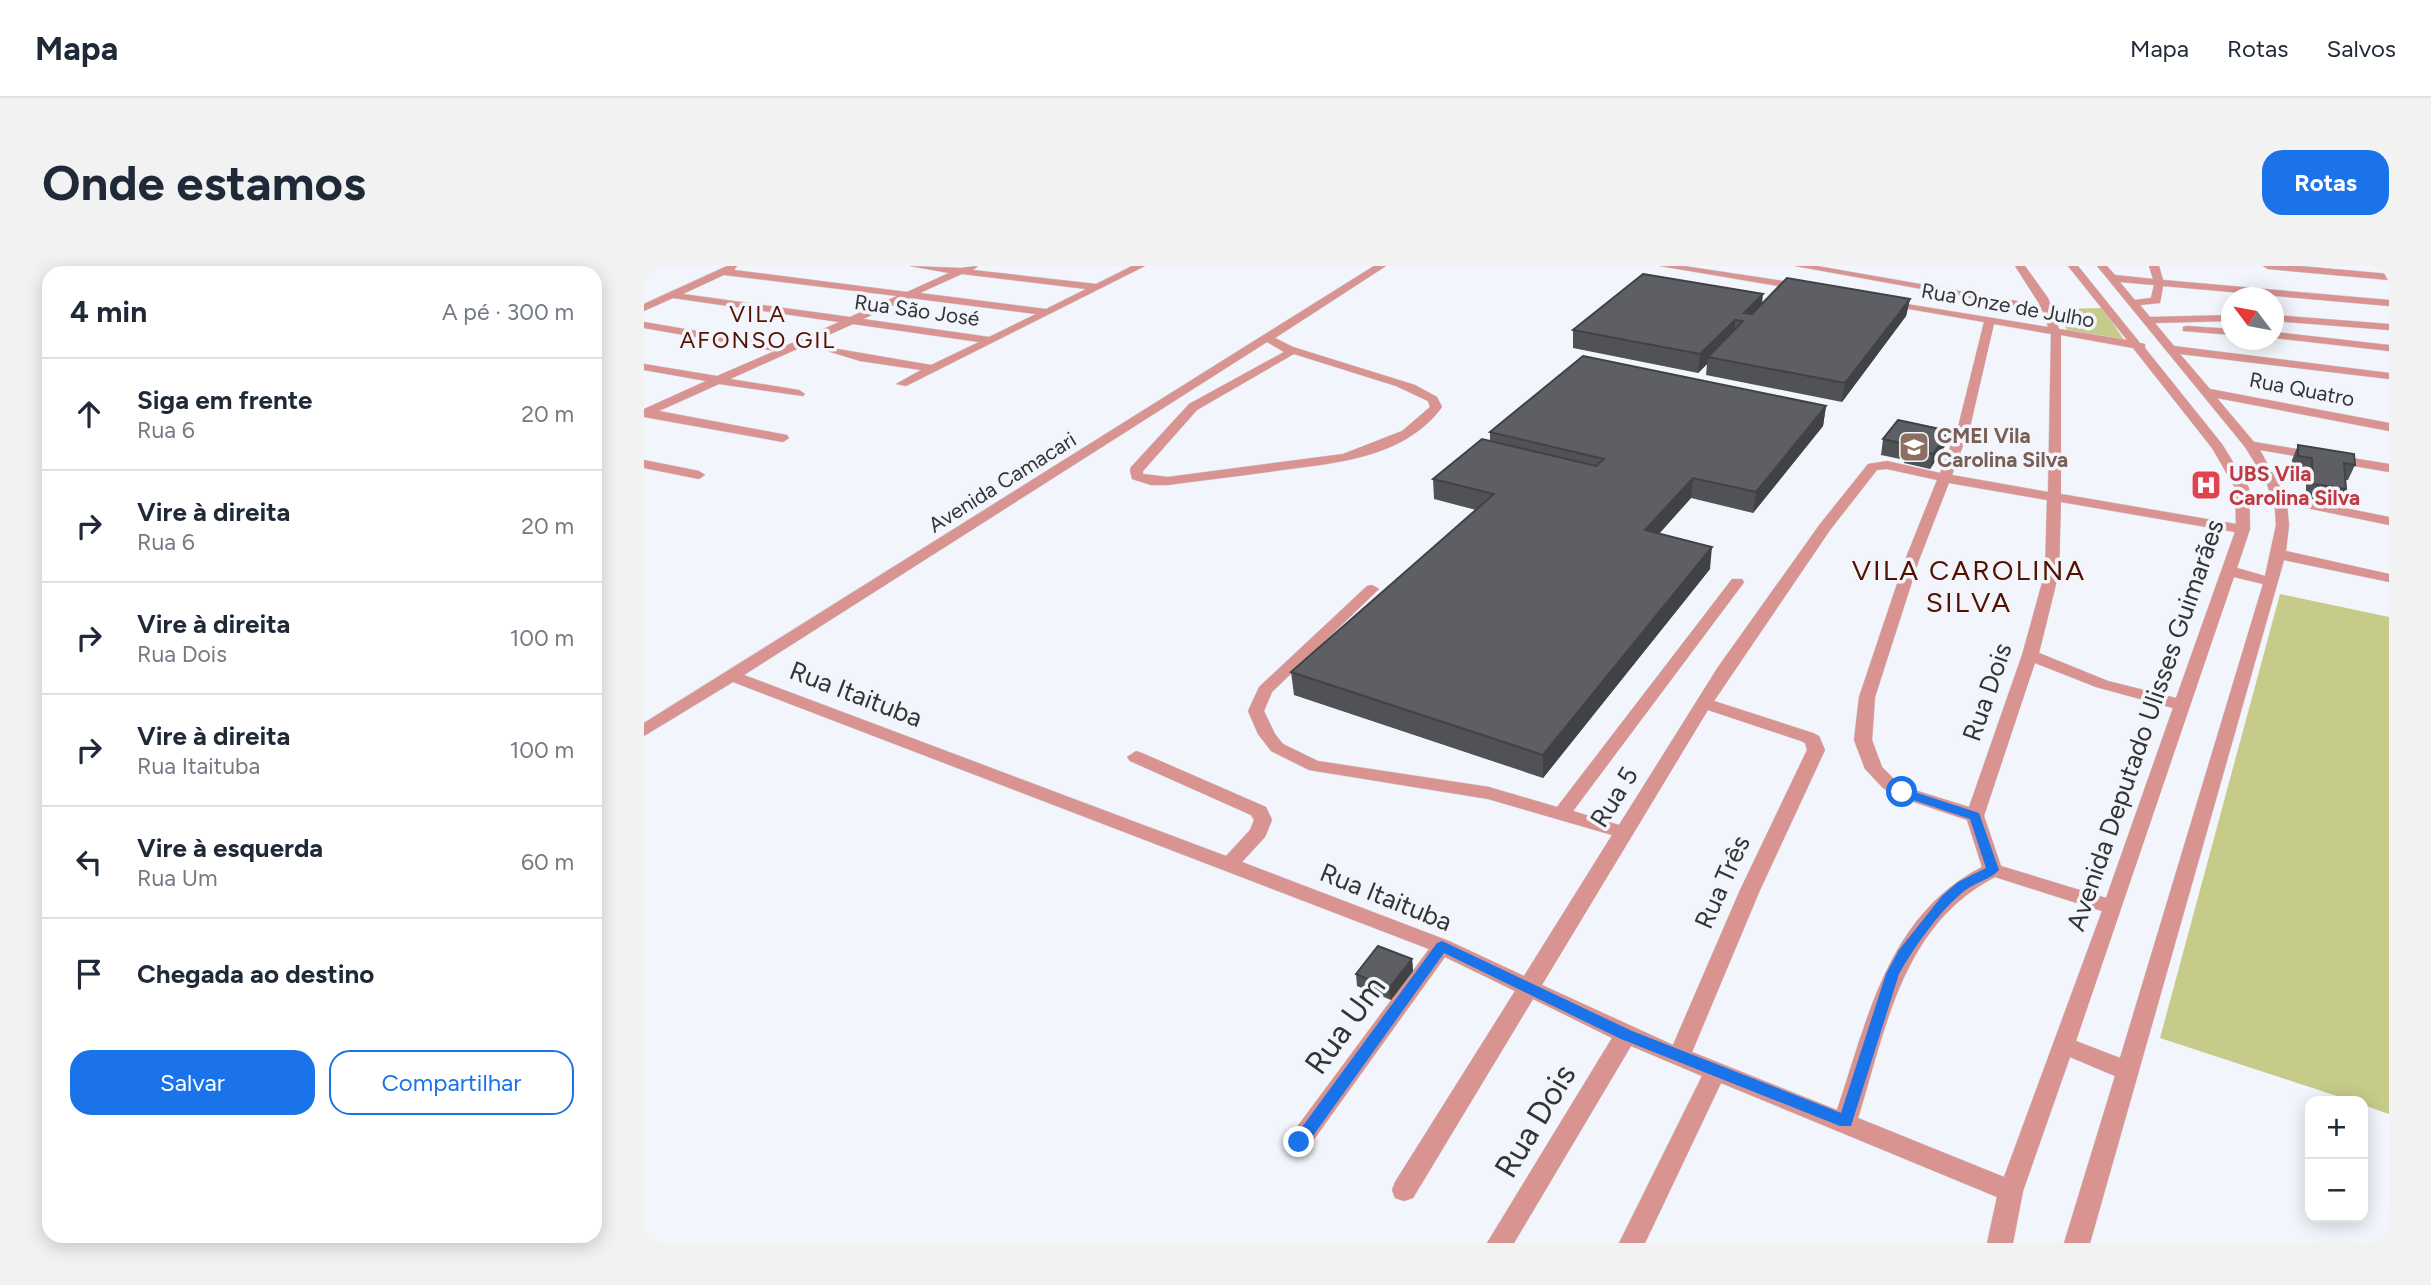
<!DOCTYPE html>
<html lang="pt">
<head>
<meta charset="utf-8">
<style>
  body { margin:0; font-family:Figtree,sans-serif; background:#f2f2f3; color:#1f2937 }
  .controls { position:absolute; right:21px; bottom:21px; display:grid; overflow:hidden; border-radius:14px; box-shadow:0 4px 18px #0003 }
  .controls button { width:63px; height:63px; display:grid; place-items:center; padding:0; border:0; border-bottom:2px solid #e0e1e3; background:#fff; color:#1f2937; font:35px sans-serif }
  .compass { position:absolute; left:1577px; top:21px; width:63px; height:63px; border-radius:50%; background:#fff; box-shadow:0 4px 18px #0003; rotate:302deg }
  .stop { position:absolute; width:21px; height:21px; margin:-16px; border:5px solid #1a73e8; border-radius:50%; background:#fff }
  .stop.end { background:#1a73e8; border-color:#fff; box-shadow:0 2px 7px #0008 }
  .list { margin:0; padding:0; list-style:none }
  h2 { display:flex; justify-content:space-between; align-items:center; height:91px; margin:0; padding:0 28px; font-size:30px }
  h2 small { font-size:23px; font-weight:400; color:#747a83 }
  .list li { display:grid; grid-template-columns:46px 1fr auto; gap:21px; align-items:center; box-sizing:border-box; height:112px; padding:0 28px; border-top:2px solid #e0e1e3 }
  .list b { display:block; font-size:26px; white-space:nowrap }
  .list p { margin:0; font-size:23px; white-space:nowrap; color:#747a83 }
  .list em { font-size:23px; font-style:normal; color:#747a83 }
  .actions { display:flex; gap:14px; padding:21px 28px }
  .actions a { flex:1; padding:16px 0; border:2px solid #1a73e8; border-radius:21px; text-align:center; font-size:24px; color:#1a73e8 }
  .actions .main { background:#1a73e8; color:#fff }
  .icon { flex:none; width:38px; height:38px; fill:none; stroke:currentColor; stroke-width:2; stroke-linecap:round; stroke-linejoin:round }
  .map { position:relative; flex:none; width:1745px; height:977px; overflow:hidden; border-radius:21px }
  header { display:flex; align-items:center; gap:42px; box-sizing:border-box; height:98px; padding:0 35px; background:#fff; border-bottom:2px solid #e0e1e3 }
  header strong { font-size:33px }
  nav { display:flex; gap:38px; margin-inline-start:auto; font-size:24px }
  .intro { display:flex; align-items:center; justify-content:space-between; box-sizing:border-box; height:168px; padding:0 42px }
  h1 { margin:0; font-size:49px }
  .button { padding:18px 32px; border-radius:21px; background:#1a73e8; color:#fff; font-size:24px; font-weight:700 }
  main { display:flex; gap:42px; padding:0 42px }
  aside { flex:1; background:#fff; border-radius:21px; box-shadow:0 4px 18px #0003 }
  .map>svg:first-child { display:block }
  .green { fill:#c6cb89 }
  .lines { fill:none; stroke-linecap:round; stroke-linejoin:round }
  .minor-casing { stroke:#d0d2d8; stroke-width:1 }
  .minor { fill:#d99390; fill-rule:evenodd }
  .wall { fill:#505256 }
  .shaded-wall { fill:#414246 }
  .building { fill:#5d5f64; stroke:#414246; stroke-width:2 }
  .route { fill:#1a73e8 }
  .labels { text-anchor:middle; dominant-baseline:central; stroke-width:7; stroke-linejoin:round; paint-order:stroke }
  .far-street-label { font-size:21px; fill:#333436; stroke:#f2f5fb }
  .far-education-label { font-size:21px; font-weight:bold; fill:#785e54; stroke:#f2f5fb; text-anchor:start }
  .far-health-label { font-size:21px; font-weight:bold; fill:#be3a42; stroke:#f2f5fb; text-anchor:start }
  .far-neighbourhood-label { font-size:23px; letter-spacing:2px; fill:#531100; stroke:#f2f5fb }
  .street-label { font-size:26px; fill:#333436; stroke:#f2f5fb }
  .neighbourhood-label { font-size:28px; letter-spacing:2px; fill:#531100; stroke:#f2f5fb }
  .near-street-label { font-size:32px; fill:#333436; stroke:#f2f5fb }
</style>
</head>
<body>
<header>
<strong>Mapa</strong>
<nav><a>Mapa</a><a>Rotas</a><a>Salvos</a></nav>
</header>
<div class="intro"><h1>Onde estamos</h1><a class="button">Rotas</a></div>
<main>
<aside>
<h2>4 min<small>A pé · 300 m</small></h2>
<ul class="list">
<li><svg class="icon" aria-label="ahead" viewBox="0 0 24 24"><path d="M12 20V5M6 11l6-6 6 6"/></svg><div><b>Siga em frente</b><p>Rua 6</p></div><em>20 m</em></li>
<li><svg class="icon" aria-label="right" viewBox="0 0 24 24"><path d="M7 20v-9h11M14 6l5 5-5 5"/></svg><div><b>Vire à direita</b><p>Rua 6</p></div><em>20 m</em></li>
<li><svg class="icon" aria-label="right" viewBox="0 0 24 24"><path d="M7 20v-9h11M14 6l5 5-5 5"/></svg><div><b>Vire à direita</b><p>Rua Dois</p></div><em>100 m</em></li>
<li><svg class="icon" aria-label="right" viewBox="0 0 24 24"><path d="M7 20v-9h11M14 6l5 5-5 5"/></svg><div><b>Vire à direita</b><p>Rua Itaituba</p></div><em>100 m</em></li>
<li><svg class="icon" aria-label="left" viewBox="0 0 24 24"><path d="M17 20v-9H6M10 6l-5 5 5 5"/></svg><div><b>Vire à esquerda</b><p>Rua Um</p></div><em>60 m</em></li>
<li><svg class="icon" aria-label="arrive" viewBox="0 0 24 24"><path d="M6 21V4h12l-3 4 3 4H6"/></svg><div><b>Chegada ao destino</b></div></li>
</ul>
<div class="actions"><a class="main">Salvar</a><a>Compartilhar</a></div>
</aside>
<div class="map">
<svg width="1745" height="977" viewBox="0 0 1745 977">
  <rect width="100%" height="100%" fill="#f2f5fb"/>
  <g class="green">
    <path d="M1459,42l23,35 -58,-9 -9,-25z"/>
    <path d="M1636,328l109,23v497l-26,-9v-4h-11l-192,-63z"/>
  </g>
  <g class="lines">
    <g class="minor-casing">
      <g id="minor">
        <path d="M83,0h10l-3,4 173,22 42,-19 -39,-7 50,2 18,-2 -5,4 123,14 36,-18h13l-239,120 -10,-2 25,-14 -61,-9 -33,-10 5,-3 99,17 48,-23 -126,-18 -123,55 69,11 6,4 -2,2 -84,-12 -60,27 128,24 2,3 -6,4 -139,-25v-8l62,-28 -62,-11v-6l73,12 58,-25 -131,-23v-6l141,24 54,-24 -166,-24 -29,13v-7zM318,8l124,15 -40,20 -126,-16zM80,9l173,21 -47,21 -167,-23zM266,32l126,16 -47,23 -126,-18z"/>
        <path d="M730,0h12l-111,72 18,9 122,38 22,12 5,10c-38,52 -108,56 -167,64 -35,5 -71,9 -107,14h-17l-19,-6 -2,-9 1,-3 58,-63 95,-52 -17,-10 -523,333 482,181 24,-26 4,-10 -3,-5 -121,-54 -3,-4 9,-6 6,2 124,54 6,13 -7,17 -23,25 207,79 75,35 88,-141 -124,-36 -179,-29 -38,-19 -13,-17 -10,-23 11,-24 108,-101 5,-1 7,4 -107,103 -8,19 11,23 8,10 35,17 171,26 68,20 175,-228h10l2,3 -2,3 -169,226 46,14 99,-158 102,-143 48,-60 19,-3 53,12 18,-46 26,-105 -98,-17 -4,-1v-4l166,27 -5,-16 -248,-45h22l223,39 -25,-39h10l23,32 11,31 68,11 -59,-74h10l62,77 5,1v4l77,96 27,44 1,41 -13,39 28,8 11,-51 -1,-15 -9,-29 -21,-34 -148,-181h10l8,9 38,4 -4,-13h10l4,14 226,20v6l-226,-20 -3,17 -20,2 10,12 82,-2v6l-77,2 19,23 215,27v6l-209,-25 30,35 179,34v8l-172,-33 37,44 135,22v8l-129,-22 25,46 104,21v8l-102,-21 2,21 -3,26 103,23v8l-105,-22 -194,683h-26l51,-167 -45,-19 -47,134 -10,52h-26l10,-46 -276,-114 -76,160h-26l83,-167 -71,-30 -117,197h-27l125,-205 -79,-39 -120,199 -9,3 -9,-3 -3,-8 3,-8 120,-191 -70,-34 -138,192 -8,3 -8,-3 -4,-7 4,-7 138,-186 -696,-267 -89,54v-13zM1476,16l34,3 -3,13 -16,2zM1350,58l57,10 -3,158 -96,-17 18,-48zM1417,69l72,13 79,100 23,40 1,36 -175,-30zM650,88l102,32 32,15 2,6 -28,24 -59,23 -175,23 -25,-3v-3l54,-61zM1243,203l50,11 -32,80 -46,137 -5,43 11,29 18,19 13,8 71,24 15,47c-94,48 -114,151 -145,243l-145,-58 68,-162 65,-140 -6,-14 -6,-3 -99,-32 116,-171 47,-60zM1305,217l98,17 -2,72 -23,83 -53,152 -61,-19 -13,-8 -13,-13 -10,-27 3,-43 44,-137zM1417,236l174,30 -59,166 -68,-17 -69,-28 20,-81zM1590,311l29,7 -143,474 -44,-17zM1391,397l61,24 77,21 -67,190 -105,-32 -17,-50zM1064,444l93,31 4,2 2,7 -67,140 -67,155 -131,-60zM1351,611l107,34 -98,266 -146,-59c28,-90 44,-193 137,-241z"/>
        <path d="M1016,0h24l119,18 5,3 -5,3z"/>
        <path d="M1619,0h37l89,8v6l-121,-11z"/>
        <path d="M1630,49l115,9v6l-115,-9z"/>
        <path d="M1543,60l45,3v6l-49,-4v-4z"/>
        <path d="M1630,66l115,13v6l-115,-13z"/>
        <path d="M0,194l55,11 6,4 -6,4 -55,-11z"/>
      </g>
    </g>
    <use href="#minor" class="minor"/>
  </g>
  <g class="wall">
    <path d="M1266,33l-4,17 -64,86 -136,-27 1,-11 -9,9 -125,-25v-18l189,-26z"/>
    <path d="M1182,140l-3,20 -70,87 -62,-15 -32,36 51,35 -167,209 -249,-83 -3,-23 185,-162 -42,-11 -1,-20 57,-38v-9z"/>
    <path d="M1239,173l62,7 -15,23 -26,-6 1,-3 -24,-5z"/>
    <path d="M1654,179l57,20 -7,15h-3l1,9 -7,16 -33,-6v-25l-14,-3v-11z"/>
    <path d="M768,693l1,12 -22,29 -34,-14 -1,-12z"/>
  </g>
  <g class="shaded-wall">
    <path d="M1119,28l-2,18 -19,18 2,-17z"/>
    <path d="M1266,33l-4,17 -64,86 3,-19z"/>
    <path d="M1091,54l-1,17 -26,20 -1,7 -9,9 2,-19z"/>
    <path d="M1182,140l-3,20 -70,87 3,-21z"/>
    <path d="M1305,165l-4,15 -15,23 3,-15z"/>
    <path d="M1049,212l-2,20 -48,53 2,-21z"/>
    <path d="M1068,281l-2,22 -167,209v-23z"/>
    <path d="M768,693l1,12 -22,29 -2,-12z"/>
  </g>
  <g class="building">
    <path d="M999,8l120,20 -19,19 8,1 35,-36 123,21 -65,84 -137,-26 35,-36 -8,-1 -35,34 -127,-24z"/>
    <path d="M939,90l243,50 -70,86 -63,-14 -48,52 67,17 -169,208 -252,-83 203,-178 -61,-15 49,-40 114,27 8,-7 -114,-27z"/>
    <path d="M1254,154l51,11 -16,23 -26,-6 2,-3 -26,-6z"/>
    <path d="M1654,179l56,9 1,11 -11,-2 2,26 -33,-5 -1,-26 -14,-2z"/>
    <path d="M734,680l34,13 -23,29 -33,-14z"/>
  </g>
  <path class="route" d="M1258,522l77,25 20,57c-8,9 -22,12 -32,19 -25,18 -53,58 -68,85l-48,152h-11l-219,-87 -177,-86 -139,194h-11l-3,-5 3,-4 143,-195 5,-2 190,90 209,82 45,-139 13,-24 43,-54 16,-14 28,-14 -16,-49 -72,-24 -2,-3z"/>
  <defs>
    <g id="school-square" transform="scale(1.575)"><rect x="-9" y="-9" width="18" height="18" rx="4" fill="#8d6e63" stroke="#f2f5fb"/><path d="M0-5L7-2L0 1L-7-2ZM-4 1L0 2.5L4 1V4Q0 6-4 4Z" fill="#fff"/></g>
    <g id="hospital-square" transform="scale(1.575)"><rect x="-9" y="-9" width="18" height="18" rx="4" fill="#e0444e" stroke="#f2f5fb"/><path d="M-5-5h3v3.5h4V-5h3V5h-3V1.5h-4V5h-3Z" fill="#fff"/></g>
  </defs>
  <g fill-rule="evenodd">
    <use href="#school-square" x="1270" y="181"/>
    <use href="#hospital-square" x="1562" y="219"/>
  </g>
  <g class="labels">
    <g class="far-street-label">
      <text transform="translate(1364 39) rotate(10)">Rua Onze de Julho</text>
      <text transform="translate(273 44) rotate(8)">Rua São José</text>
      <text transform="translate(1658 123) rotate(11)">Rua Quatro</text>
      <text transform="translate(358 216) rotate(-32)">Avenida Camacari</text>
    </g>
    <g class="far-education-label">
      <text x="1293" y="169">CMEI Vila<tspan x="1293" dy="24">Carolina Silva</tspan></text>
    </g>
    <g class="far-health-label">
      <text x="1585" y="207">UBS Vila<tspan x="1585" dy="24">Carolina Silva</tspan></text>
    </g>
    <g class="far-neighbourhood-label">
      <text x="114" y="48">VILA<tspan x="114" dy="26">AFONSO GIL</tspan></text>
    </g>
    <g class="street-label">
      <text transform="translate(1343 426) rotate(-71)">Rua Dois</text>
      <text transform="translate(212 428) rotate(21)">Rua Itaituba</text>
      <text transform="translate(1501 459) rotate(-71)">Avenida Deputado Ulisses Guimarães</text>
      <text transform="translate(970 531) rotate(-58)">Rua 5</text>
      <text transform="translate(1078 616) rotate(-66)">Rua Três</text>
      <text transform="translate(742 631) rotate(22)">Rua Itaituba</text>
    </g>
    <g class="neighbourhood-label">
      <text x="1325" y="304">VILA CAROLINA<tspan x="1325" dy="32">SILVA</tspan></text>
    </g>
    <g class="near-street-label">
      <text transform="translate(701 759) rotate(-54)">Rua Um</text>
      <text transform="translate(891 855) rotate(-59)">Rua Dois</text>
    </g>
  </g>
</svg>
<div class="controls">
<button>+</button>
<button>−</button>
</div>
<svg class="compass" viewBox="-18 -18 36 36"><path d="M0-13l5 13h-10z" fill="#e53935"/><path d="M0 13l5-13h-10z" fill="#747a83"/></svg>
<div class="stop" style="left:1258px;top:526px"></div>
<div class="stop end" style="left:655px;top:876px"></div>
</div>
</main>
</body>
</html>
